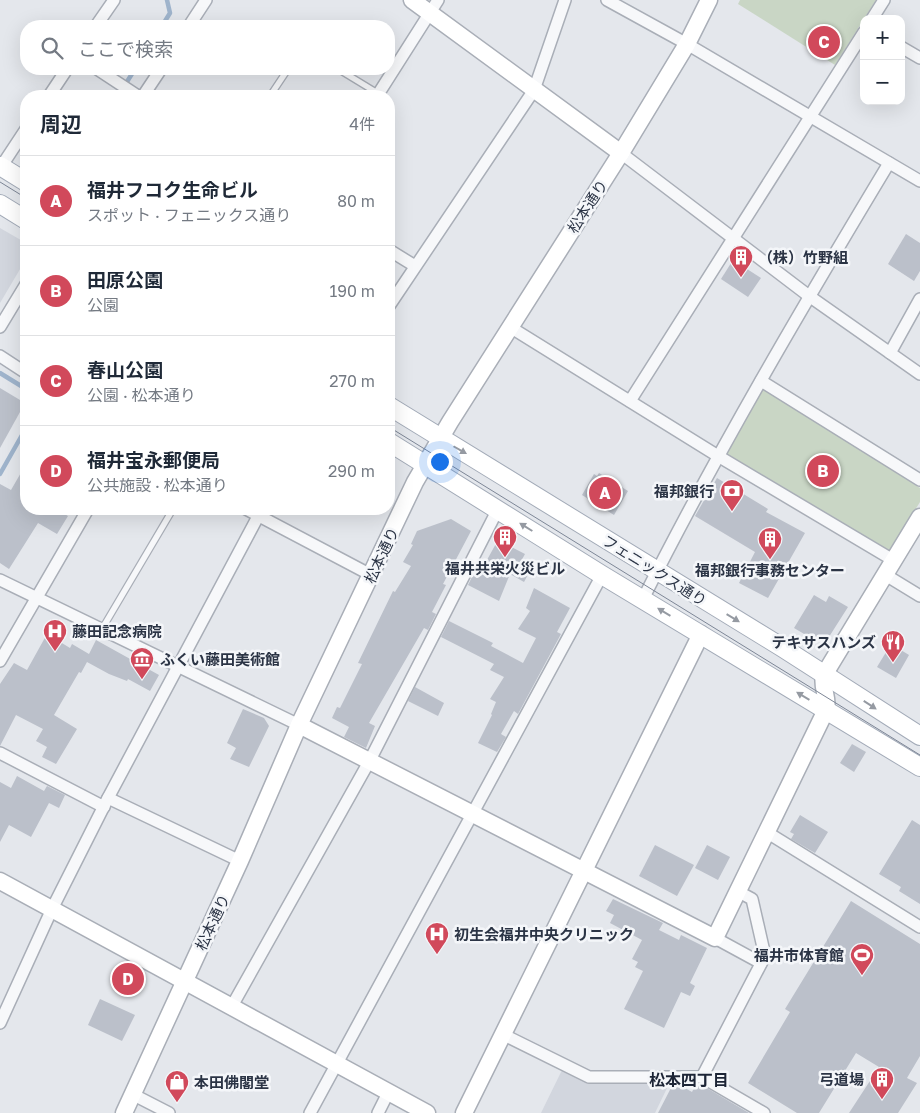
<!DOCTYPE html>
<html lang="ja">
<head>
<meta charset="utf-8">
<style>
  body { margin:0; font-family:"Golos Text","Noto Sans JP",sans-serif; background:#f2f2f3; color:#1f2937 }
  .controls { position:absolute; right:15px; top:15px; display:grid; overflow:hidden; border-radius:10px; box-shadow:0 5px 20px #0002 }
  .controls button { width:45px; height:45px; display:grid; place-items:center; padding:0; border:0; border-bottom:1px solid #e0e1e3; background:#fff; color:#1f2937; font:25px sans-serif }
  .you { position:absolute; left:439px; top:461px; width:18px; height:18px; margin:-12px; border:4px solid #fff; border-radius:50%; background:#1a73e8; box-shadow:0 0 0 8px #1a73e833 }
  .badge { display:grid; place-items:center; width:32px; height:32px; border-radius:50%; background:#d1495b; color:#fff; font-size:16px; font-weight:700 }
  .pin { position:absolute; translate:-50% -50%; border:2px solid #fff; box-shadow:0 1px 5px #0006 }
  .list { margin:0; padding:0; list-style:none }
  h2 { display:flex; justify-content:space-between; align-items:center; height:65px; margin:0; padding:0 20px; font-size:21px }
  h2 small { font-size:16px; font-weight:400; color:#747a83 }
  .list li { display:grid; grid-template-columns:32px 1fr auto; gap:15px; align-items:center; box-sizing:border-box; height:90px; padding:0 20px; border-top:1px solid #e0e1e3 }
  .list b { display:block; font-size:19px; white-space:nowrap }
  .list p { margin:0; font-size:16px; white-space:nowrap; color:#747a83 }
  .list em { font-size:16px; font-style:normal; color:#747a83 }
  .icon { flex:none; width:28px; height:28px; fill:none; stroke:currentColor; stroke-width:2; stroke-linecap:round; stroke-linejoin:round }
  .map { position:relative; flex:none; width:920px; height:1113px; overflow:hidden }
  .search { position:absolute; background:#fff; box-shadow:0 5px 20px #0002; left:20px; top:20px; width:375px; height:55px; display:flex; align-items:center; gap:12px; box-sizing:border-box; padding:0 18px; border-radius:20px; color:#747a83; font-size:19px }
  .panel { position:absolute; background:#fff; box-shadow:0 5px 20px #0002; left:20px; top:90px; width:375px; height:425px; border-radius:20px }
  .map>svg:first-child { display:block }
  .built { fill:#d2d6de }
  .green { fill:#c9d6c5 }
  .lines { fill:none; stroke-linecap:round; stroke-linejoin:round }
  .stream { stroke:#9fb4cc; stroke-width:4.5 }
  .building { fill:#bbc0ca }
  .lane-casing { stroke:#a9aeb7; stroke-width:8 }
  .street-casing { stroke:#a9aeb7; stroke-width:14 }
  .secondary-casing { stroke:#a9aeb7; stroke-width:19 }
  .primary-casing { stroke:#a3abb8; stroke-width:20 }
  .lane { stroke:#f7f8fa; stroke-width:5.5 }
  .street { stroke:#f7f8fa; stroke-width:11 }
  .secondary { stroke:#fff; stroke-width:16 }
  .primary { stroke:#fff; stroke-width:18 }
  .tram { stroke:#7d8696; stroke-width:1 }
  .oneway { fill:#959aa2 }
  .labels { text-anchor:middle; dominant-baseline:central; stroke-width:5; stroke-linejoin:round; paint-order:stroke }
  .street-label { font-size:15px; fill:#2b3445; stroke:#f4f6f9 }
  .poi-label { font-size:15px; font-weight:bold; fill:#2b3445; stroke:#f4f6f9; text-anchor:start }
  .neighbourhood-label { font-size:16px; font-weight:bold; fill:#1d2536; stroke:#f4f6f9 }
</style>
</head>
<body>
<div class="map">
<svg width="920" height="1113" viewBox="0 0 920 1113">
  <rect width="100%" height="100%" fill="#e4e7ec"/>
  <g class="built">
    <path d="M0,228l26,15v16l-26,44z"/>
    <path d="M562,1070l26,13 65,-5 15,8 -13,27h-114z"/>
  </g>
  <g class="green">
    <path d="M740,0h136l-41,65 -97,-61z"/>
    <path d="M762,386l158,102v14l-31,50 -165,-98z"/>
  </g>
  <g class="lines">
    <g class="stream">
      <path d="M162,26l8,-13 -3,-13"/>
      <path d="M118,96l17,-27"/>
      <path d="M0,373l26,16"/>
      <path d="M0,474l26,-46"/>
    </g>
  </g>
  <g class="building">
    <path d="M906,234l14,9v28l-6,10 -26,-17z"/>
    <path d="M733,260l28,18 -13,19 -27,-18z"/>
    <path d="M0,388l25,15 -25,45z"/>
    <path d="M26,464v45h16l8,5 3,-5h3l12,7 -11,18 -19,-11 -29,46 -9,-6v-79l11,6z"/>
    <path d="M599,473l29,18 -14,24 -32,-20 12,-21 3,2z"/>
    <path d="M717,478l51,31 -2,3 39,21 -37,65 -29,-15 16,-31 -60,-36z"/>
    <path d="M451,519l20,12 -28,53 3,1 -14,27 4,2 -8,16 -4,-2 -55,95 6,3 -9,22 -22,-11 5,-10 -17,-9 5,-11 3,1 22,-44 -4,-1 35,-72 2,1 16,-26 -8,-4 10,-17 -2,-1 6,-13z"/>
    <path d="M498,540l27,14 -6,11 11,6 -6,11 -14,-8 -11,27 -31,-16 5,-10 4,3z"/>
    <path d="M534,588l36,20 -13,24 4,2 -43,80 -4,-3 -13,23 5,3 -9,15 -19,-9 14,-28 -1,-1 5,-12 -6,-3 14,-22 -14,-7 4,-6 -53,-27 8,-16 44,22 -2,3 32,17 13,-25 -18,-9 12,-18 -4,-3z"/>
    <path d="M814,595l12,7 3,-6 19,11 -21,33 -11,1 -22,-13z"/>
    <path d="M47,634l23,14 2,-4 17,10 7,-14 63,35 -9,16 -22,-12 -1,2 -18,-7 -22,-12 -6,11 -2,-1 -25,43 23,14 -21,35 -14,-7 5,-10 -11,-6 7,-12 -27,-14 -16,31v-62l14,-21 13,7z"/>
    <path d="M891,644l18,11 -13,23 -19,-11z"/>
    <path d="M415,687l29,16 -6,13 -30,-15z"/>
    <path d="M243,709l21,9 5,8 -20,41 -19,-8 6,-11 -9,-5z"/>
    <path d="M852,744l14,8 -12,20 -14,-9z"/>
    <path d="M17,776l27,15 3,-5 18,9 -6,13 -10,-5 -18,34 -22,-12 -9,17v-60l11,6z"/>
    <path d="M800,815l28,17 -13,21 -24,-14 3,-5 -4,-2z"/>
    <path d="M912,820l8,5v79l-21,-13 2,-4 -22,-13z"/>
    <path d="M655,845l39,20 -17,31 -38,-20z"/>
    <path d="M707,845l23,12 -12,23 -23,-12z"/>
    <path d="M613,899l50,24 -4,7 20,10 2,-5 26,13 -17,35 5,3 -5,10 -9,-4 -17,36 -40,-19 19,-38 -8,-4 3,-5 -6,-3 10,-19 -32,-17 4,-8 -8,-4z"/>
    <path d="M851,901l69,43v112l-13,22 10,5 -19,30h-49l30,-46 -23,-14 -37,60h-22l-49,-30 42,-71 -5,-3z"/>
    <path d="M100,999l35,16 -13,26 -34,-16z"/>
    <path d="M673,1084h5l14,8 4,-8h4l49,29h-91z"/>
  </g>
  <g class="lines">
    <g class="lane-casing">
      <g id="lane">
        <path d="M338,69l41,25"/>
        <path d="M270,96l18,-27"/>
        <path d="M102,629l71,-120"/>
      </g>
    </g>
    <g class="street-casing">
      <g id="street">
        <path d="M607,0l80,44 233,137"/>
        <path d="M872,19l12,-19"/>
        <path d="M96,26l18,-26"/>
        <path d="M189,26l17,-26"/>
        <path d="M901,47l19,11"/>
        <path d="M97,69l41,27"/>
        <path d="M49,96l18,-27"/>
        <path d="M143,96l18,-27"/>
        <path d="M377,96l61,-96"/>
        <path d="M621,153l188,143 111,78"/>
        <path d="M1,167l25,-38"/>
        <path d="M389,250l26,16"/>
        <path d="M389,306l145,-216 31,-90"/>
        <path d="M0,327l26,-43"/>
        <path d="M510,327l208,129 175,104"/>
        <path d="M890,353l30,-54"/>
        <path d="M0,356l26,17"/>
        <path d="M761,381l159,99"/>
        <path d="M630,401l234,-369"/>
        <path d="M246,509l125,66"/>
        <path d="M884,574l36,22"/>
        <path d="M0,580l299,145"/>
        <path d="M643,599c75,-149 160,-293 246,-436"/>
        <path d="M0,661l88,-152"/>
        <path d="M0,753l104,54"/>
        <path d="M108,798l132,63"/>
        <path d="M768,833l152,94"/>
        <path d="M715,938l46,25"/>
        <path d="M232,1006l138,-246 128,-251"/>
        <path d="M0,1023l52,-114 56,-111 154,-289"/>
        <path d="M502,1034l87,43h113l62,36"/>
        <path d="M702,1077l63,-121 -13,-57 -13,-7"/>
        <path d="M132,1094l37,19"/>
        <path d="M310,1113l292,-538"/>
        <path d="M378,1113l11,-22"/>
      </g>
    </g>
    <g class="secondary-casing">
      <g id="secondary">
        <path d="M412,0l209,153"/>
        <path d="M299,725l416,213 111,-228c3,-12 -5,-22 -2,-35l96,-158"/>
        <path d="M0,881l427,232"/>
        <path d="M124,1113l116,-252 59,-136 116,-243 35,-60 171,-269 66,-109 22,-44"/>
        <path d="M464,1113l237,-479"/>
      </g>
    </g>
    <g class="primary-casing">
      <g id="primary">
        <path d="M0,166l26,16"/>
        <path d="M0,204l26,16"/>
        <path d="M389,406l394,242 137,88"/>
        <path d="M389,442l213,133 318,192"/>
      </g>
    </g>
    <use href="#lane" class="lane"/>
    <use href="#street" class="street"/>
    <use href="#secondary" class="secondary"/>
    <use href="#primary" class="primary"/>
    <g class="tram">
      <path d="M0,182l26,16"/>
      <path d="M389,427l531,328"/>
    </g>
  </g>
  <defs><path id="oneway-solid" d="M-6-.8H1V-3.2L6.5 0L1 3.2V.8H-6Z" transform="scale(1.25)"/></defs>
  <g class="oneway">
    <use href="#oneway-solid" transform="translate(460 450) rotate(30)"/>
    <use href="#oneway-solid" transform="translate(526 527) rotate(-148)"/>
    <use href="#oneway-solid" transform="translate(664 612) rotate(-149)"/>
    <use href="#oneway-solid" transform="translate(733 618) rotate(31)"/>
    <use href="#oneway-solid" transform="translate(803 696) rotate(-149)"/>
    <use href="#oneway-solid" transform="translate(870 705) rotate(33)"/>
  </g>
  <defs>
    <g id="building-pin" transform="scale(1.25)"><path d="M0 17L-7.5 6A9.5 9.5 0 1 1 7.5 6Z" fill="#d1495b" stroke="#f4f6f9"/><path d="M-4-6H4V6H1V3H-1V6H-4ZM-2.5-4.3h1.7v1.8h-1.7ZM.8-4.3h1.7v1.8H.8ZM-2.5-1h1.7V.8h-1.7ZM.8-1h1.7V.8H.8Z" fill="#fff"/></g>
    <g id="bank-pin" transform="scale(1.25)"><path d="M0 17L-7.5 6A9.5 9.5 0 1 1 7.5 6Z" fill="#d1495b" stroke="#f4f6f9"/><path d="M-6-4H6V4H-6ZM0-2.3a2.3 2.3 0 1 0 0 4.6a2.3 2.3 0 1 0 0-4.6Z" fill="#fff"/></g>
    <g id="hospital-pin" transform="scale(1.25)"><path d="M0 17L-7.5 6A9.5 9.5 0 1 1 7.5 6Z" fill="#d1495b" stroke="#f4f6f9"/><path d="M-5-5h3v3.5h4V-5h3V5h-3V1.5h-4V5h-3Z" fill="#fff"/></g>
    <g id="restaurant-pin" transform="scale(1.25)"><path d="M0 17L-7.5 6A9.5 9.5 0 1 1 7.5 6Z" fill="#d1495b" stroke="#f4f6f9"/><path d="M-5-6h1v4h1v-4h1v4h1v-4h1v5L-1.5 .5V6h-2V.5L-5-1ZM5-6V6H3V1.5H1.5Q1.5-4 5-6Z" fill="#fff"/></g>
    <g id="museum-pin" transform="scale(1.25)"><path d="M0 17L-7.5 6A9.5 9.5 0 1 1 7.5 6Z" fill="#d1495b" stroke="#f4f6f9"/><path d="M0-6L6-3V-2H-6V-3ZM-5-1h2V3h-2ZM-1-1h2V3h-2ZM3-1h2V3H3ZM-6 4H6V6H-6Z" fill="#fff"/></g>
    <g id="stadium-pin" transform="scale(1.25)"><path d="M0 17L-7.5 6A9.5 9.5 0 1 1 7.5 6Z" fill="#d1495b" stroke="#f4f6f9"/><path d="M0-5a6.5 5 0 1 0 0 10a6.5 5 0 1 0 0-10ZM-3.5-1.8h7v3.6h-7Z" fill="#fff"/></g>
    <g id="shop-pin" transform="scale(1.25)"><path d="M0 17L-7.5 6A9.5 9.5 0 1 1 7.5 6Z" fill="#d1495b" stroke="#f4f6f9"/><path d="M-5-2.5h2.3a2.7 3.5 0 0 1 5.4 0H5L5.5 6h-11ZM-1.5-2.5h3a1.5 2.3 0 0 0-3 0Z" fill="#fff"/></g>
  </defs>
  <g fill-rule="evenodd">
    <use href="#building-pin" x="741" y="257"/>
    <use href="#bank-pin" x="732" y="491"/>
    <use href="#building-pin" x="505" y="537"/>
    <use href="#building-pin" x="770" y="539"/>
    <use href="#hospital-pin" x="55" y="631"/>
    <use href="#restaurant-pin" x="893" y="642"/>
    <use href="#museum-pin" x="142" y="659"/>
    <use href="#hospital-pin" x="437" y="934"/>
    <use href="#stadium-pin" x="862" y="955"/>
    <use href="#building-pin" x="882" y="1079"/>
    <use href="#shop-pin" x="177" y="1082"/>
  </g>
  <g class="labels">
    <g class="street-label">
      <text transform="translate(587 206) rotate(-57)">松本通り</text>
      <text transform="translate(381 555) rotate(-65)">松本通り</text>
      <text transform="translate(655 570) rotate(32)">フェニックス通り</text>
      <text transform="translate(212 922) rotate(-65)">松本通り</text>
    </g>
    <g class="poi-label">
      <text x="758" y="257">（株）竹野組</text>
      <text x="714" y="491" text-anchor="end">福邦銀行</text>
      <text x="505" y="568" text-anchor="middle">福井共栄火災ビル</text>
      <text x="770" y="570" text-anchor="middle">福邦銀行事務センター</text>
      <text x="72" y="631">藤田記念病院</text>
      <text x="876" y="642" text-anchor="end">テキサスハンズ</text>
      <text x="160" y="659">ふくい藤田美術館</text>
      <text x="454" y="934">初生会福井中央クリニック</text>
      <text x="844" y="955" text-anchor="end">福井市体育館</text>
      <text x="864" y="1079" text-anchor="end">弓道場</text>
      <text x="194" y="1082">本田佛閣堂</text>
    </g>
    <g class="neighbourhood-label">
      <text x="689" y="1080">松本四丁目</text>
    </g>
  </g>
</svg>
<div class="controls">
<button>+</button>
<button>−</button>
</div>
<div class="you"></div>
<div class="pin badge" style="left:605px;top:493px">A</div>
<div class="pin badge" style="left:823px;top:471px">B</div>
<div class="pin badge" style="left:824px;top:42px">C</div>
<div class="pin badge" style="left:128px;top:979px">D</div>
<div class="search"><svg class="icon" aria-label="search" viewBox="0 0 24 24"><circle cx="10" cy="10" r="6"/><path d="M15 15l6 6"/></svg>ここで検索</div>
<section class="panel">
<h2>周辺<small>4件</small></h2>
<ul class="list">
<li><span class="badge">A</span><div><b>福井フコク生命ビル</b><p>スポット · フェニックス通り</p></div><em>80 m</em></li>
<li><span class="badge">B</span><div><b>田原公園</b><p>公園</p></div><em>190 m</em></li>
<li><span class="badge">C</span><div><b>春山公園</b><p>公園 · 松本通り</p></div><em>270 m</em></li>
<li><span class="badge">D</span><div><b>福井宝永郵便局</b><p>公共施設 · 松本通り</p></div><em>290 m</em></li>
</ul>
</section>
</div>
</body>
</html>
